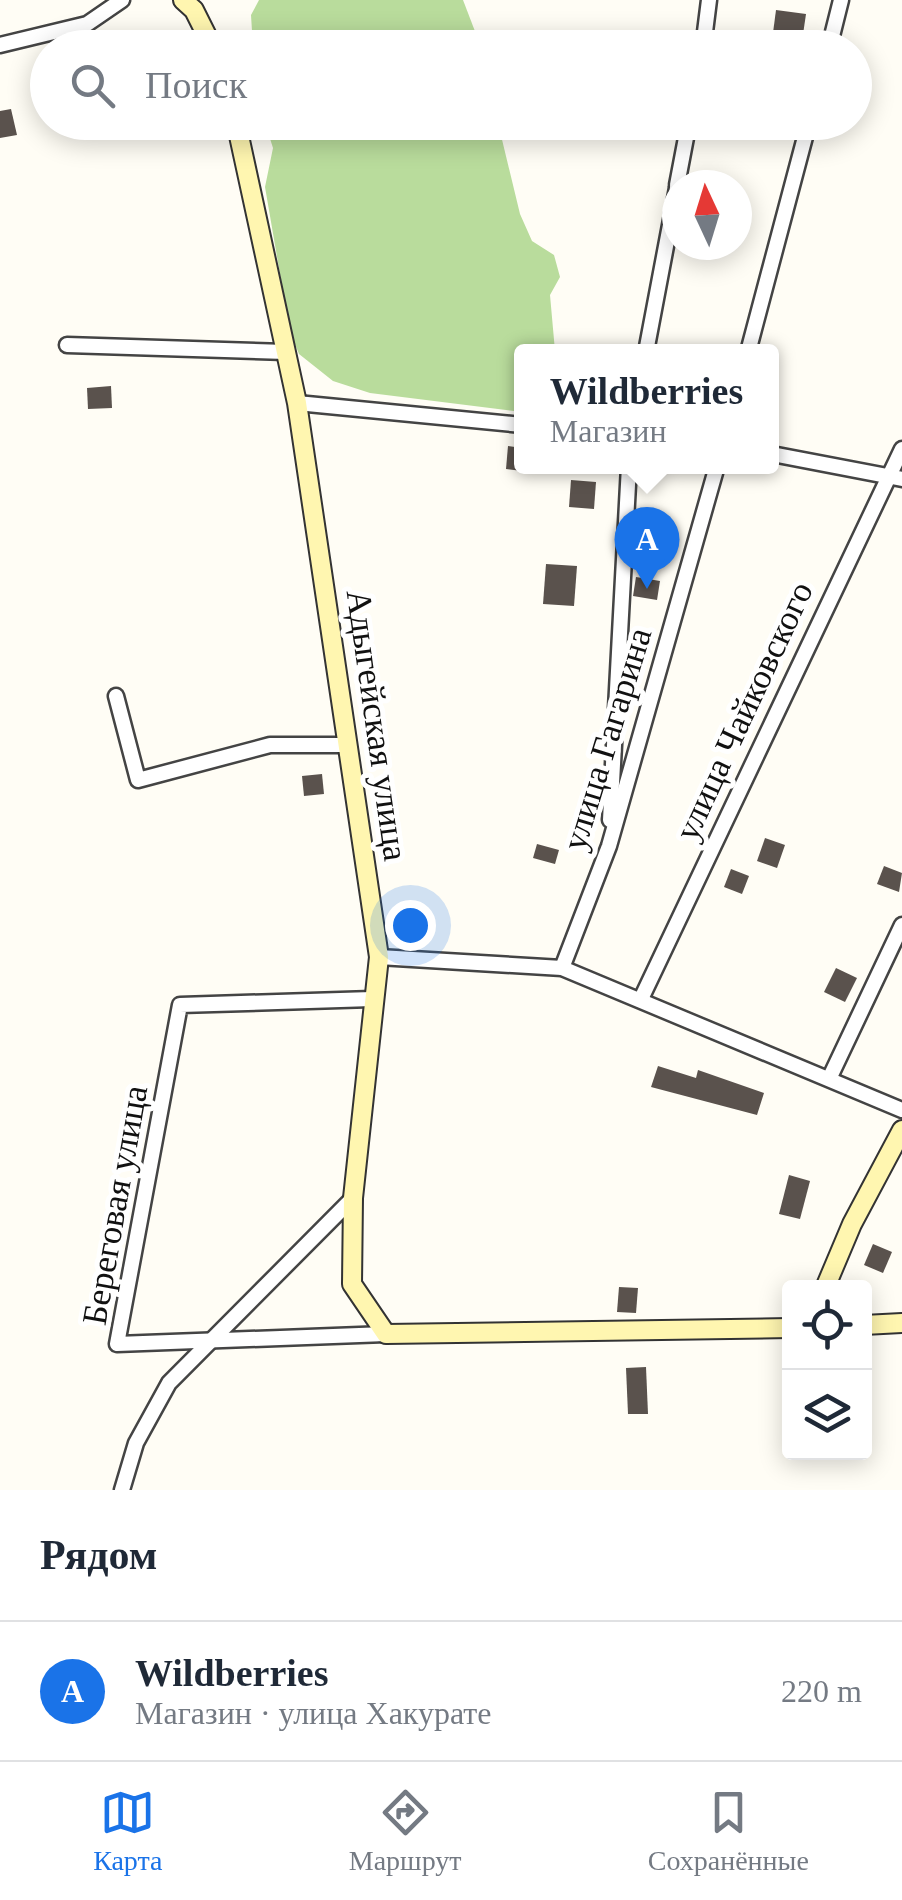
<!DOCTYPE html>
<html lang="ru">
<head>
<meta charset="utf-8">
<style>
  body { margin:0; font-family:"Times New Roman",serif; background:#f2f2f3; color:#1f2937 }
  .controls { position:absolute; right:30px; bottom:30px; display:grid; overflow:hidden; border-radius:10px; box-shadow:0 5px 25px #0003 }
  .controls button { width:90px; height:90px; display:grid; place-items:center; padding:0; border:0; border-bottom:2px solid #e0e1e3; background:#fff; color:#1f2937; font:50px sans-serif }
  .compass { position:absolute; left:662px; top:170px; width:90px; height:90px; border-radius:50%; background:#fff; box-shadow:0 5px 25px #0003; rotate:356deg }
  .you { position:absolute; left:410px; top:925px; width:35px; height:35px; margin:-25px; border:8px solid #fff; border-radius:50%; background:#1a73e8; box-shadow:0 0 0 15px #1a73e833 }
  .badge { display:grid; place-items:center; width:65px; height:65px; border-radius:50%; background:#1a73e8; color:#fff; font-size:32px; font-weight:700 }
  .pin { position:absolute; translate:-50% -82px; filter:drop-shadow(0 2px 5px #0008) }
  .pin::after { content:''; position:absolute; top:52px; width:35px; height:30px; background:inherit; clip-path:polygon(0 0,100% 0,50% 100%) }
  .popup { position:absolute; left:514px; top:344px; width:265px; height:130px; box-sizing:border-box; display:grid; place-content:center; border-radius:10px; background:#fff; filter:drop-shadow(0 2px 8px #0005); font-size:32px; white-space:nowrap; color:#747a83 }
  .popup b { font-size:38px; color:#1f2937 }
  .popup::after { content:''; position:absolute; left:50%; top:100%; margin-left:-20px; border:20px solid transparent; border-top-color:#fff }
  .list { margin:0; padding:0; list-style:none }
  h2 { display:flex; justify-content:space-between; align-items:center; height:130px; margin:0; padding:0 40px; font-size:42px }
  h2 small { font-size:32px; font-weight:400; color:#747a83 }
  .list li { display:grid; grid-template-columns:65px 1fr auto; gap:30px; align-items:center; box-sizing:border-box; height:140px; padding:0 40px; border-top:2px solid #e0e1e3 }
  .list b { display:block; font-size:38px; white-space:nowrap }
  .list p { margin:0; font-size:32px; white-space:nowrap; color:#747a83 }
  .list em { font-size:32px; font-style:normal; color:#747a83 }
  .icon { flex:none; width:55px; height:55px; fill:none; stroke:currentColor; stroke-width:2; stroke-linecap:round; stroke-linejoin:round }
  .map { position:relative; flex:none; width:902px; height:1490px; overflow:hidden }
  .search { position:absolute; background:#fff; box-shadow:0 5px 25px #0003; left:30px; right:30px; top:30px; height:110px; display:flex; align-items:center; gap:25px; box-sizing:border-box; padding:0 35px; border-radius:55px; color:#747a83; font-size:38px }
  .sheet { height:270px; background:#fff }
  nav { display:flex; justify-content:space-around; align-items:center; box-sizing:border-box; height:140px; border-top:2px solid #e0e1e3; background:#fff; font-size:28px; color:#747a83 }
  nav a { display:grid; justify-items:center; gap:5px }
  nav .on { color:#1a73e8 }
  .map>svg:first-child { display:block }
  .forest { fill:#b9dc9c }
  .building { fill:#5a524d }
  .lines { fill:none; stroke-linecap:round; stroke-linejoin:round }
  .street-casing { stroke:#444; stroke-width:19 }
  .secondary-casing { stroke:#333; stroke-width:22 }
  .street { stroke:#fff; stroke-width:14 }
  .secondary { stroke:#fff6b0; stroke-width:18 }
  .labels { text-anchor:middle; dominant-baseline:central; stroke-width:10; stroke-linejoin:round; paint-order:stroke }
  .street-label { font-size:35px; fill:#111; stroke:#fff }
</style>
</head>
<body>
<div class="map">
<svg width="902" height="1490" viewBox="0 0 902 1490">
  <rect width="100%" height="100%" fill="#fffdf5"/>
  <g class="forest">
    <path d="M259,0h204l18,47h-228l-2,-32z"/>
    <path d="M265,123h233l22,91 12,27 22,14 6,22 -10,18 5,56 -33,1v60l-152,-19 -37,-12 -34,-27 -9,-22 -25,-145 8,-39z"/>
  </g>
  <g class="building">
    <path d="M776,10l30,4 -5,34h-30z"/>
    <path d="M11,109l6,26 -17,3v-27z"/>
    <path d="M111,386l1,22 -24,1 -1,-21z"/>
    <path d="M508,446l14,2v23l-16,-2z"/>
    <path d="M571,480l25,2 -2,27 -25,-2z"/>
    <path d="M546,564l31,2 -3,40 -31,-2z"/>
    <path d="M636,577l24,4 -3,19 -24,-4z"/>
    <path d="M322,774l2,20 -20,2 -2,-20z"/>
    <path d="M765,838l20,7 -8,23 -20,-7z"/>
    <path d="M537,844l22,6 -4,14 -22,-6z"/>
    <path d="M884,866l18,7 -3,19 -22,-8z"/>
    <path d="M731,869l18,7 -7,18 -18,-7z"/>
    <path d="M836,968l21,10 -12,24 -21,-10z"/>
    <path d="M658,1066l38,12 2,-8 66,23 -7,22 -106,-28z"/>
    <path d="M789,1175l21,6 -10,38 -21,-5z"/>
    <path d="M873,1244l19,8 -9,21 -19,-8z"/>
    <path d="M619,1287l19,1 -2,25 -19,-1z"/>
    <path d="M646,1367l2,47h-20l-2,-46z"/>
  </g>
  <g class="lines">
    <g class="street-casing">
      <g id="street">
        <path d="M0,45l87,-21 35,-24"/>
        <path d="M703,48l6,-48"/>
        <path d="M829,48l12,-48"/>
        <path d="M677,185l12,-63"/>
        <path d="M67,345l219,7"/>
        <path d="M646,352l31,-164"/>
        <path d="M748,352l61,-230"/>
        <path d="M297,403l225,22"/>
        <path d="M772,454l130,25"/>
        <path d="M116,696l22,84 132,-35h77"/>
        <path d="M610,820l19,-354"/>
        <path d="M379,957l183,11 340,142"/>
        <path d="M562,968l47,-122 108,-380"/>
        <path d="M372,999l-192,6 -63,339 269,-10"/>
        <path d="M641,999l261,-550"/>
        <path d="M830,1077l72,-152"/>
        <path d="M122,1490l14,-47 33,-60 184,-185"/>
      </g>
    </g>
    <g class="secondary-casing">
      <g id="secondary">
        <path d="M183,0l11,10 19,38"/>
        <path d="M236,122l61,281 82,554 -26,241 -1,86 34,50 404,-6"/>
        <path d="M825,1288l27,-64 50,-94"/>
        <path d="M864,1325l38,-2"/>
      </g>
    </g>
    <use href="#street" class="street"/>
    <use href="#secondary" class="secondary"/>
  </g>
  <g class="labels">
    <g class="street-label">
      <text transform="translate(744 711) rotate(-65)">улица Чайковского</text>
      <text transform="translate(377 725) rotate(82)">Адыгейская улица</text>
      <text transform="translate(607 739) rotate(-73)">улица Гагарина</text>
      <text transform="translate(115 1205) rotate(-80)">Береговая улица</text>
    </g>
  </g>
</svg>
<div class="controls">
<button><svg class="icon" aria-label="locate" viewBox="0 0 24 24"><circle cx="12" cy="12" r="6"/><path d="M12 2v4M12 18v4M2 12h4M18 12h4"/></svg></button>
<button><svg class="icon" aria-label="layers" viewBox="0 0 24 24"><path d="M12 4l9 5-9 5-9-5zM3 14l9 5 9-5"/></svg></button>
</div>
<svg class="compass" viewBox="-18 -18 36 36"><path d="M0-13l5 13h-10z" fill="#e53935"/><path d="M0 13l5-13h-10z" fill="#747a83"/></svg>
<div class="you"></div>
<div class="pin badge" style="left:647px;top:589px">A</div>
<div class="popup"><b>Wildberries</b>Магазин</div>
<div class="search"><svg class="icon" aria-label="search" viewBox="0 0 24 24"><circle cx="10" cy="10" r="6"/><path d="M15 15l6 6"/></svg>Поиск</div>
</div>
<section class="sheet">
<h2>Рядом<small></small></h2>
<ul class="list">
<li><span class="badge">A</span><div><b>Wildberries</b><p>Магазин · улица Хакурате</p></div><em>220 m</em></li>
</ul>
</section>
<nav>
<a class="on"><svg class="icon" aria-label="map" viewBox="0 0 24 24"><path d="M3 6l6-2 6 2 6-2v14l-6 2-6-2-6 2zM9 4v14M15 6v14"/></svg>Карта</a>
<a><svg class="icon" aria-label="directions" viewBox="0 0 24 24"><path d="M12 3l9 9-9 9-9-9zM9 14v-3h6M13 9l2 2-2 2"/></svg>Маршрут</a>
<a><svg class="icon" aria-label="saved" viewBox="0 0 24 24"><path d="M7 4h10v16l-5-4-5 4z"/></svg>Сохранённые</a>
</nav>
</body>
</html>
